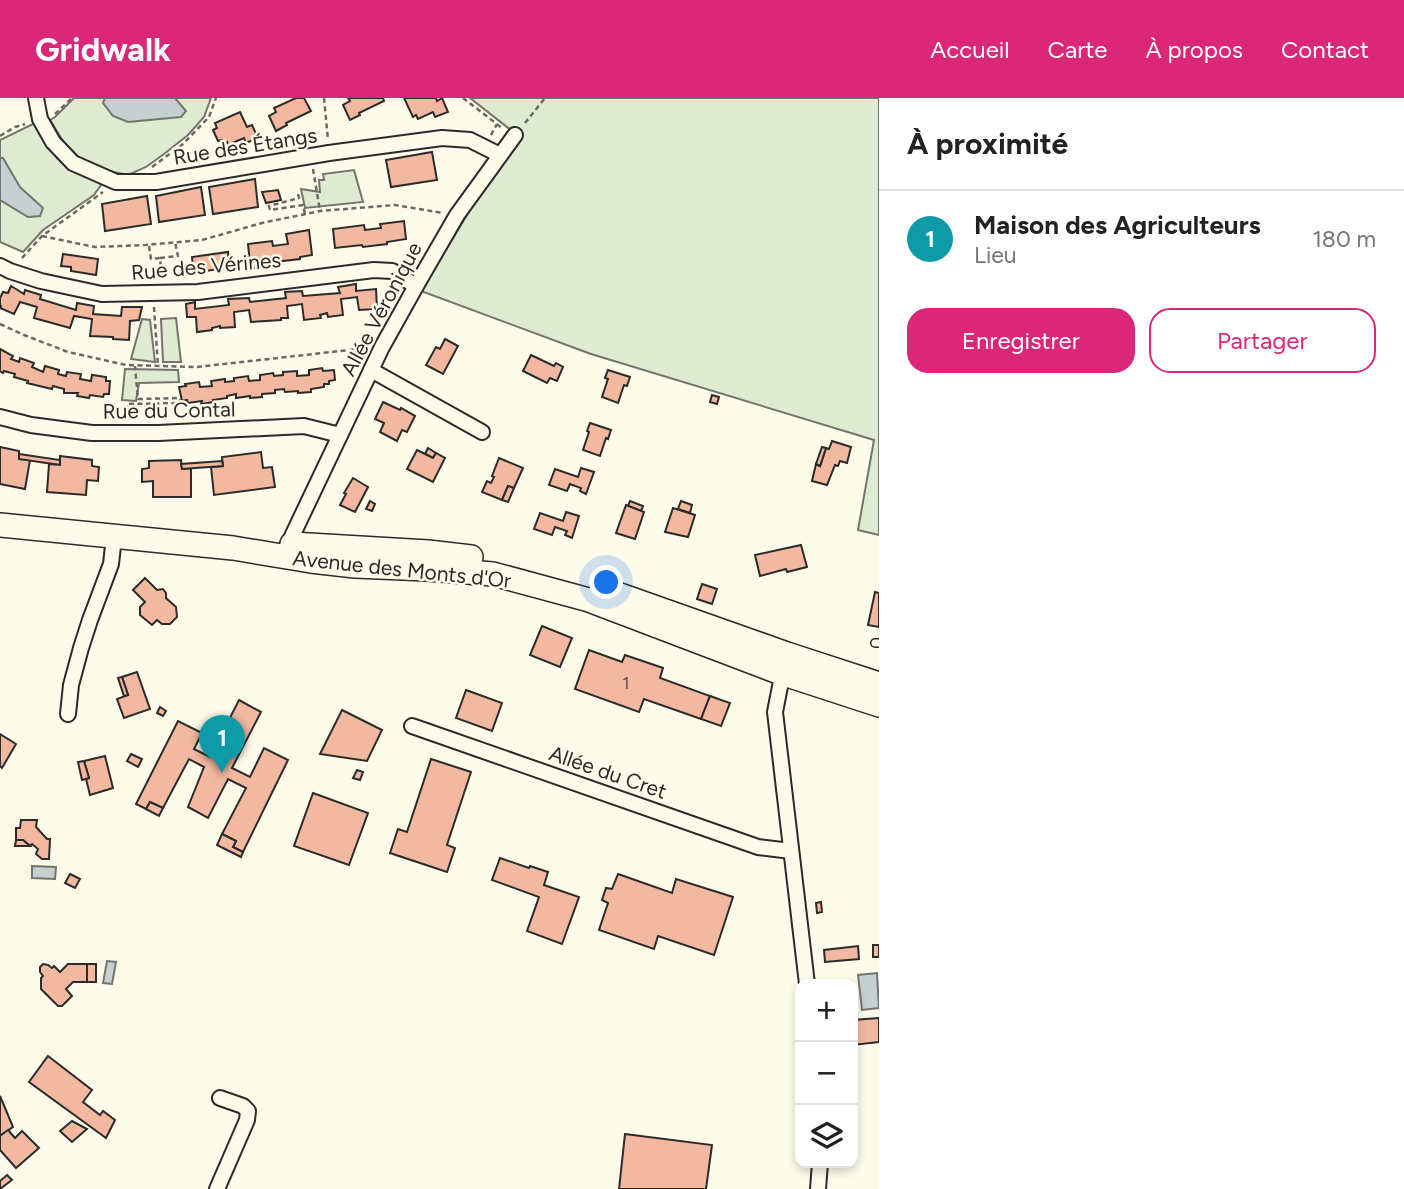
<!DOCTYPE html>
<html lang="fr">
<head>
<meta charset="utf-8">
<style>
  body { margin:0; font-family:Figtree,sans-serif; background:#f2f2f2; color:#222 }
  .controls { position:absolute; right:21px; bottom:21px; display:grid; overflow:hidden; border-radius:14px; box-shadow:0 4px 10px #0003 }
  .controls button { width:63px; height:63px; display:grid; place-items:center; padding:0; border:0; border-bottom:2px solid #e0e0e0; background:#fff; color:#222; font:35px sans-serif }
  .you { position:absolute; left:607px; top:485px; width:24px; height:24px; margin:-18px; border:5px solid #fff; border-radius:50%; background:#1a73e8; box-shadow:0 0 0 10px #1a73e833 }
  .badge { display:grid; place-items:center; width:46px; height:46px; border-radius:50%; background:#db2777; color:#fff; font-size:23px; font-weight:700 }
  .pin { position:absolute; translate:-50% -58px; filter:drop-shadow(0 2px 4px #0008) }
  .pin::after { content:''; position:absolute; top:37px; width:24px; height:21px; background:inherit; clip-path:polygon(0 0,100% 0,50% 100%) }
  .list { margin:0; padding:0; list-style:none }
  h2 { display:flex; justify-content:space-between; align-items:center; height:91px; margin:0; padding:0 28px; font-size:30px }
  h2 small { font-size:23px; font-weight:400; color:#767676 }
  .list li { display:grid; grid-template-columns:46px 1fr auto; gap:21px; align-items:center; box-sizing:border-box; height:98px; padding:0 28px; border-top:2px solid #e0e0e0 }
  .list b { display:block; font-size:26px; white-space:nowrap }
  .list p { margin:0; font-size:23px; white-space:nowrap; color:#767676 }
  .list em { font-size:23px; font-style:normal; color:#767676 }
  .actions { display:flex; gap:14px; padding:21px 28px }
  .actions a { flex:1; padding:16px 0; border:2px solid #db2777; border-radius:21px; text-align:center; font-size:24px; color:#db2777 }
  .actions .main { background:#db2777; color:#fff }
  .icon { flex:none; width:38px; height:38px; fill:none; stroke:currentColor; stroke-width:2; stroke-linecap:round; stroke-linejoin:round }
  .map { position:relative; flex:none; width:879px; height:1091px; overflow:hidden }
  header { display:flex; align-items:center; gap:42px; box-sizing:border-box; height:98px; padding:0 35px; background:#db2777; color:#fff }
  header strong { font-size:33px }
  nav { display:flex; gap:38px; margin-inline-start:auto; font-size:24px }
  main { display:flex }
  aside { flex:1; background:#fff }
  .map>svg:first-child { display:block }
  .green { fill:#deebd1; stroke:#74746e; stroke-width:2 }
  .water { fill:#c7d0d0; stroke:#74746e; stroke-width:2 }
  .building { fill:#f2b8a0; stroke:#2b2b2b; stroke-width:2 }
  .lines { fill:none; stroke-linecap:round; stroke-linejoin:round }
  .lane-casing { stroke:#2b2b2b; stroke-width:10 }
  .street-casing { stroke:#2b2b2b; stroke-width:18 }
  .primary-casing { stroke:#2b2b2b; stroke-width:26 }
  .path { stroke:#6a6964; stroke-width:2.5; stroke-dasharray:5 3.5; stroke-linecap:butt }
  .lane { stroke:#fdfbea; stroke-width:7 }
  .street { stroke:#fdfbea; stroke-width:14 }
  .primary { stroke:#fdfbea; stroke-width:23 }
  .labels { text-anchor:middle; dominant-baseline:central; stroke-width:5; stroke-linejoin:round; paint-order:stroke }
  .number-label { font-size:18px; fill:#5d4e48 }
  .street-label { font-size:21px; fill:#2b2b2b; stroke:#fdfbea }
</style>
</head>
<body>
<header>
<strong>Gridwalk</strong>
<nav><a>Accueil</a><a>Carte</a><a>À propos</a><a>Contact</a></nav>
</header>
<main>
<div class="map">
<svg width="879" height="1091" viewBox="0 0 879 1091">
  <rect width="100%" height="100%" fill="#fdfbea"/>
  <g class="green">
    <path d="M74,0h137l-7,19 -16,18 -24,19 -18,13 -18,8 -29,-6 -21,-12 -15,-16 -13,-21 5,-3z"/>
    <path d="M470,0h409v437l-21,-5 16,-90 -283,-86 -170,-63 57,-94 43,-59z"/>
    <path d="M37,24l66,60 -9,13 -51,35 -20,22 -23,-10v-102z"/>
    <path d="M354,72l9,32 -58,6 -4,-19 19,3 -1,-12h5l-1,-6z"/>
    <path d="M176,220l5,44h-18l-2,-43z"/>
    <path d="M142,221l8,1 5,42 -24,-3z"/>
    <path d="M125,271l53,1 1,12 -40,1 -3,18 -14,-1z"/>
  </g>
  <g class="water">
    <path d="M105,0h70l11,13 -5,6 -53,5 -15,-6 -10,-13z"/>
    <path d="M0,60h3l17,29 23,21 -3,8 -12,1 -28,-17z"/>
    <path d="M32,768l24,1 -1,12 -23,-1z"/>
    <path d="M107,863l9,1 -4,22 -9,-1z"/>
    <path d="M877,875l2,35 -17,2 -4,-35z"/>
  </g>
  <g class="building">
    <path d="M296,0h8l7,13 -25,12 1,2 -11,6 -7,-15 7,-4 -2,-4z"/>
    <path d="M348,0h35l1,3 -25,12 1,2 -10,5 -7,-15 7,-4z"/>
    <path d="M404,0h32l1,3 5,-3 6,14 -13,5 -2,-5 -15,7 -2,-4 -3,2z"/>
    <path d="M240,14l7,15 5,-2 6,13 -12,5 -2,-5 -16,7 -1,-3 -3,1 -2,-3 -4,1 -5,-11 4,-2 -2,-5z"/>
    <path d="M432,54l5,28 -46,7 -5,-27z"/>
    <path d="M255,81l3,28 -45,7 -4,-27z"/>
    <path d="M201,89l4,28 -46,7 -3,-26z"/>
    <path d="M278,92l3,10 -15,3 -4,-11z"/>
    <path d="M147,98l4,28 -46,7 -3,-27z"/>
    <path d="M404,123l2,18 -19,3v2l-24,3 -1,-2 -27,3 -2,-19 31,-4 1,5 16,-2 -1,-4z"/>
    <path d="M309,132l3,25 -12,2v2l-35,4 -1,-1h-3v5l-8,1 -1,-6 -2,1 -2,-19 24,-3 1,5 15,-2 -2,-10z"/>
    <path d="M228,154l1,16 -24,3 -1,-3 -11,1 -1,-12z"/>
    <path d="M63,156l35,5 -2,16 -25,-4v-4l-10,-1z"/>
    <path d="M356,186v7l20,-2 1,20 -18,1 -2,-13 -16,2 2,16 -15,2 -1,-4 -7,2 1,3 -17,2 -2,-16 -15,2 1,12h-7v2l-30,2 -2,-12 -15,2 1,15 -15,1v-2l-8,2v2l-15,2 -1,-15h-9l-1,-13 9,-2v7l34,-4 -1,-6 21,-1 1,4 36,-4 -1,-6 17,-1 1,5 37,-3 -2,-6z"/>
    <path d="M11,188l13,8 1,-4 16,5 -1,4 36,11 1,-7 17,3 -1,8 28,2 1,-9h20l-3,13 -9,1 -1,19 -16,-1v-2l-23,-1 2,-17 -18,-3 -4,12 -36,-10 3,-11 -17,-5 -6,12 -14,-6 1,-2 -1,-1v-7l3,-6 5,1z"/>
    <path d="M445,241l13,7 -15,28 -17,-9 10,-18 4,2z"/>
    <path d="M0,251l13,7 -2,3 8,3 1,-4 14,5 -2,4 11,5 2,-6 14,4 -1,4 8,2 1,-4 14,2 -1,5 11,2 1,-6 14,2v4h4l-1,13h-5l-1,3 -13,-2 -1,3 -12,-2 1,-3h-14v-4l-11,-3 -1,3 -25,-6 1,-2 -14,-4 1,-3 -11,-3 -1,2 -3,-2z"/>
    <path d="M531,257l23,11 2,-3 7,4 -6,14 -7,-3 -3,5 -24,-12z"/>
    <path d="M322,270l1,3 11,-1 1,10 -6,1v3h-5v3l-13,2v3l-13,1v-2l-13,1 -1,-3 -9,1v3l-13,1v3l-12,1v-2l-14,2v-4l-9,2v2l-14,2 1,2 -13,2 1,-3 -14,2 -1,-3 -5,1 -3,-14 7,-1 -1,-2 14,-2 1,5 12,-1 -1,-5 14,-2v3l9,-1v-3l14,-2 1,5 11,-1v-5l13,-2 1,3 9,-1v-3l14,-1v5l12,-1v-5z"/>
    <path d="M608,272l22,7 -3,9 -3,-1 -6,18 -16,-6 6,-18 -3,-1z"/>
    <path d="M712,297l7,2 -2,7 -7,-2z"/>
    <path d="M383,304l17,8 1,-2 14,8 -8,16 -5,-2 -5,11 -17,-9 4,-9 -9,-4z"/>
    <path d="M590,325l21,7 -3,9 -2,-1 -6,18 -17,-6 6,-18 -2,-1z"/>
    <path d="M832,343l19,6 -4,16 -7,-2 -2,5 -3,-1 -8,20 -15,-4 4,-17 4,2 6,-18 3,1z"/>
    <path d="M0,349l19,4v8l11,1 -5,29 -25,-5z"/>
    <path d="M822,349l4,1 -6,18 -4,-2z"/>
    <path d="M428,350l8,5 -3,5 -8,-4z"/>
    <path d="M417,352l16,8 3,-5 9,5 -12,24 -26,-13z"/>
    <path d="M261,354l2,16 9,-1 3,20 -61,8 -3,-28 12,-1 -1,-9z"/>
    <path d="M19,356l41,6v5l-41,-6z"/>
    <path d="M60,358l32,4v6l7,1 -1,14 -11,-1 -1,15 -39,-3 2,-28 11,1z"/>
    <path d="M499,360l24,10 -9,20 -6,-2 -6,14 -20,-8 5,-11 4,2 3,-6 -2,-1z"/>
    <path d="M181,362l1,9 9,-1v29h-38v-16l-11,1v-13l7,-1v-7z"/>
    <path d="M222,363l1,5 -41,3 -1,-5z"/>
    <path d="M581,370l13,4 -8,22 -6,-3 1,-3 -11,-4 -3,7 -18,-6 6,-16 23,8z"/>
    <path d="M353,380l15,9 -13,25 -15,-7 6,-11 -2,-1z"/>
    <path d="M508,388l6,2 -6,14 -6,-2z"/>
    <path d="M370,403l5,3 -3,7 -6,-2z"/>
    <path d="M630,403l13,5 -2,5 -13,-5z"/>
    <path d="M681,403l11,4 -2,8 -12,-4z"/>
    <path d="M626,407l18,7 -9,27 -19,-6z"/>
    <path d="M673,410l22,7 -7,22 -23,-5z"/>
    <path d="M566,414l13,4 -7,22 -7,-3 2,-4 -12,-4 -3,8 -18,-6 6,-16 23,8z"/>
    <path d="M801,447l6,22 -20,5 -1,-3 -26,7 -5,-21z"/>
    <path d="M145,480l12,12 6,-1 3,4v5l10,9 1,10 -7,7h-8l-5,-4 -5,5 -12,-10v-8l5,-5 -12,-12z"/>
    <path d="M702,486l15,5 -5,15 -15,-5z"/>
    <path d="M875,494l4,1v34l-11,-2z"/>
    <path d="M542,528l30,12 -12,29 -30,-12z"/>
    <path d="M589,552l33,12 3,-7 38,13 -3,10 50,18 -9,23 -57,-20 -5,13 -64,-23z"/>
    <path d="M137,574l13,37 -26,9 -7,-19 11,-4 -6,-18z"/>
    <path d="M122,579l6,18 -4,1 -6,-18z"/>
    <path d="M466,592l36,13 -10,28 -36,-13z"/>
    <path d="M710,598l20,7 -9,23 -20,-7z"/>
    <path d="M239,602l22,12 -29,56 18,9 14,-29 24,12 -45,92 -10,-5 3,-6 -14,-7 24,-46 -18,-9 -20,39 -20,-11 16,-40 -15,-8 -26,49 -13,-6 -4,7 -10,-5 42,-83 24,12 -8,16 16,8z"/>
    <path d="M160,609l6,4 -3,5 -6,-3z"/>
    <path d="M342,612l40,20 -15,31 -47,-7z"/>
    <path d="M0,636l16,10 -14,24 -2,-2z"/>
    <path d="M131,656l11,5 -4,8 -11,-6z"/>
    <path d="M105,658l8,32 -23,7 -4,-16 3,-1 -5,-17z"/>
    <path d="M431,661l40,13 -24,73 8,3 -8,24 -57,-19 8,-24 9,3z"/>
    <path d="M84,663l5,17 -7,2 -4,-18z"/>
    <path d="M357,672l6,2 -3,8 -7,-2z"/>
    <path d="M313,695l55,20 -19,52 -55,-19z"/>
    <path d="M150,704l13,6 -4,8 -13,-7z"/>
    <path d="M21,722h16l-1,7 11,12h3l-1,20h-7l-6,-5 2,-5 -6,-5 -2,2 -7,-6h-7v-12h4z"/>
    <path d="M222,736l14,7 -3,6 10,5 -2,5 -24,-12z"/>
    <path d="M16,742h7l7,6h-15z"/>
    <path d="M500,760l29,10 1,-2 18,6 -4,13 35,12 -17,47 -35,-13 12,-34 -47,-17z"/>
    <path d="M70,776l10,5 -5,9 -10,-5z"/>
    <path d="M618,776l54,19 4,-14 57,18 -19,58 -56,-19 -4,13 -55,-19 9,-27 -6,-3 4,-12 6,1z"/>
    <path d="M821,804l1,10 -5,1 -1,-10z"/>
    <rect x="873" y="847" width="6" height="12"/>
    <path d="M858,848l1,13 -34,3 -1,-12z"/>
    <path d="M43,866l5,1 4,3 2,-2 6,6 8,-8h19v18h-14l-7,7 6,7 -10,10h-4l-17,-17v-11l2,-2 -3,-4v-5z"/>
    <rect x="87" y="866" width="9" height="18"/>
    <path d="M879,920v24l-26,3v-25z"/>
    <path d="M48,958l44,34 -9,12 17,13 3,-4 12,9 -9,18 -77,-56z"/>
    <path d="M0,998l13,31 -13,9z"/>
    <path d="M72,1023l15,8 -15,13 -12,-11z"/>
    <path d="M8,1032l7,8 7,-7 17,17 -23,20 -16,-18v-14z"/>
    <path d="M625,1036l87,11 -6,44h-87z"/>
    <path d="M7,1077l5,5 -12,9v-8z"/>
  </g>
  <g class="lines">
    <g class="lane-casing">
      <path id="lane" d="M875,545h4"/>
    </g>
    <g class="street-casing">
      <g id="street">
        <path d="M36,0l4,21 13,23 20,21 43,19h40l173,-29 113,-15 28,2 30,15"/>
        <path d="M0,168l10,5 31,10 61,13 96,-2 176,-22 18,1 24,15"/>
        <path d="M371,272l111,62"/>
        <path d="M0,319l31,8 61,8h66l146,-7 36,9"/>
        <path d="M286,451l96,-202 34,-61 41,-71 58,-80"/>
        <path d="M784,568l-9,46 32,272"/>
        <path d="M68,616l3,-29 10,-37 9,-28 21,-56 3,-27"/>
        <path d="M412,628l346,121 33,4"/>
        <path d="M217,1091l30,-69 1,-9 -5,-5 -23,-8"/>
        <path d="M818,1091l2,-26"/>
      </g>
    </g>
    <g class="primary-casing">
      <g id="primary">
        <path d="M0,427l233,23 78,13 44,5 72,3 66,5 96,26 192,73 98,32"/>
        <path d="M292,446l136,8 43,5"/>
        <path d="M606,492l181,64 92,30"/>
      </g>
    </g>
    <g class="path">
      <path d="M324,0l4,42"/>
      <path d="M463,0l39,30"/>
      <path d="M55,16l17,-16"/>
      <path d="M525,25l20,-25"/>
      <path d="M491,37l6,-11"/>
      <path d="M0,38l15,-9 10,-3"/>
      <path d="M152,69l31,-23 26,-27 7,-19"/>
      <path d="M313,71l7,42"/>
      <path d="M298,96l1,4 -30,8 1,4 33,-5 2,9"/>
      <path d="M42,138l53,11 51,-2 56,-5 60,-17 58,-12 75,-6 48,8"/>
      <path d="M149,148l2,13 9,-1 2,21"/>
      <path d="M22,160l20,-22 61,-44"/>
      <path d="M160,160l18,-2 -3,-14"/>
      <path d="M154,209l4,59"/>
      <path d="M0,226l24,11 44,17 58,13 71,2 170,-19"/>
      <path d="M126,321l1,-15 54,-1 -2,-5 -41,1 -3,-33"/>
    </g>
    <use href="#lane" class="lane"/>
    <use href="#street" class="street"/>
    <use href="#primary" class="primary"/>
  </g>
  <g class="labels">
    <g class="number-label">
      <text x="626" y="585">1</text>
    </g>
    <g class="street-label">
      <text transform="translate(245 48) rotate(-9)">Rue des Étangs</text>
      <text transform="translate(206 168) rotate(-5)">Rue des Vérines</text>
      <text transform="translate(381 211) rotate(-62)">Allée Véronique</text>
      <text transform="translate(169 312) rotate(-1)">Rue du Contal</text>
      <text transform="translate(402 471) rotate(6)">Avenue des Monts d'Or</text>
      <text transform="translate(608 674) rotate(19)">Allée du Cret</text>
    </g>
  </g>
</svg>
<div class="controls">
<button>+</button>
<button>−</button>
<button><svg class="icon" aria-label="layers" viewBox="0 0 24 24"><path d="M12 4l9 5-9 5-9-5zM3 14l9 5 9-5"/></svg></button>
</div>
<div class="you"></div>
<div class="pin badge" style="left:222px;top:675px;background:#0f9aa8">1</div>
</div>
<aside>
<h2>À proximité<small></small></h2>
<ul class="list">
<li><span class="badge" style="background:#0f9aa8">1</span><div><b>Maison des Agriculteurs</b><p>Lieu</p></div><em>180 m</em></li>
</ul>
<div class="actions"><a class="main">Enregistrer</a><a>Partager</a></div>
</aside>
</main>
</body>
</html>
